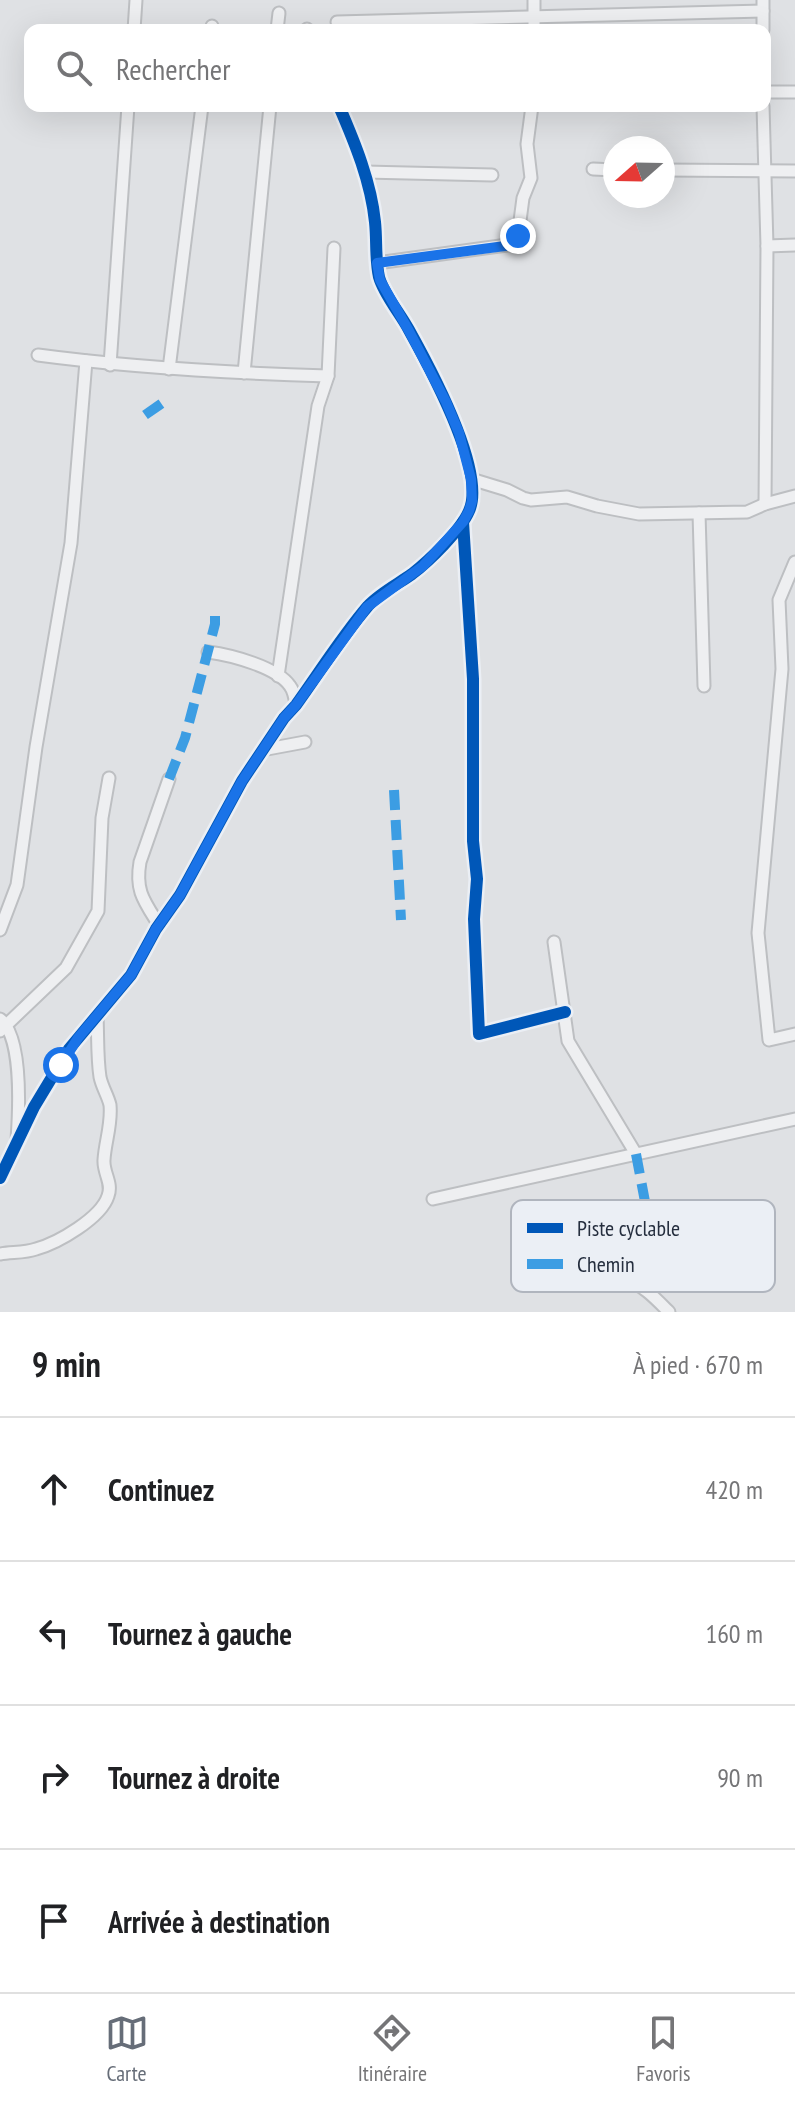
<!DOCTYPE html>
<html lang="fr">
<head>
<meta charset="utf-8">
<style>
  body { margin:0; font-family:"PT Sans Narrow",sans-serif; background:#f6f6f6; color:#202124 }
  .compass { position:absolute; left:603px; top:136px; width:72px; height:72px; border-radius:50%; background:#fff; box-shadow:0 8px 32px #0002; rotate:250deg }
  .stop { position:absolute; width:24px; height:24px; margin:-18px; border:6px solid #1a73e8; border-radius:50%; background:#fff }
  .stop.end { background:#1a73e8; border-color:#fff; box-shadow:0 2px 8px #0008 }
  .list { margin:0; padding:0; list-style:none }
  h2 { display:flex; justify-content:space-between; align-items:center; height:104px; margin:0; padding:0 32px; font-size:34px }
  h2 small { font-size:26px; font-weight:400; color:#757577 }
  .list li { display:grid; grid-template-columns:52px 1fr auto; gap:24px; align-items:center; box-sizing:border-box; height:144px; padding:0 32px; border-top:2px solid #e0e0e0 }
  .list b { display:block; font-size:30px; white-space:nowrap }
  .list em { font-size:26px; font-style:normal; color:#757577 }
  .icon { flex:none; width:44px; height:44px; fill:none; stroke:currentColor; stroke-width:2; stroke-linecap:round; stroke-linejoin:round }
  .map { position:relative; flex:none; width:795px; height:1312px; overflow:hidden }
  .search { position:absolute; background:#fff; box-shadow:0 8px 32px #0002; left:24px; right:24px; top:24px; height:88px; display:flex; align-items:center; gap:20px; box-sizing:border-box; padding:0 28px; border-radius:16px; color:#757577; font-size:30px }
  .sheet { height:680px; background:#fff }
  nav { display:flex; justify-content:space-around; align-items:center; box-sizing:border-box; height:112px; border-top:2px solid #e0e0e0; background:#fff; font-size:22px; color:#757577 }
  nav a { display:grid; justify-items:center; gap:4px }
  nav .on { color:#666d78 }
  .map>svg:first-child { display:block }
  .lines { fill:none; stroke-linecap:round; stroke-linejoin:round }
  .street-casing { stroke:#bdbfc2; stroke-width:15 }
  .street { stroke:#eeeff1; stroke-width:11 }
  .quiet { stroke:#3c9de3; stroke-width:10; stroke-dasharray:20 10; stroke-linecap:butt }
  .cycleway-casing { stroke:#ebeff5; stroke-width:17 }
  .cycleway { stroke:#0057b8; stroke-width:12 }
  .route { stroke:#1a73e8; stroke-width:10 }
  .key { fill:#ebeff5; stroke:#b0b5be; stroke-width:2 }
  .key-label { font-size:22px; fill:#252e3e }
</style>
</head>
<body>
<div class="map">
<svg width="795" height="1312" viewBox="0 0 795 1312">
  <rect width="100%" height="100%" fill="#dfe1e4"/>
  <g class="lines">
    <g class="street-casing">
      <g id="street">
        <path d="M337,22l426,-11"/>
        <path d="M307,29v1"/>
        <path d="M134,30l2,-30"/>
        <path d="M212,30v-4"/>
        <path d="M277,30l2,-17"/>
        <path d="M534,30v-30"/>
        <path d="M763,30v-30"/>
        <path d="M765,92h30"/>
        <path d="M763,106l4,140 -2,258"/>
        <path d="M593,169l22,1"/>
        <path d="M663,170l132,1"/>
        <path d="M365,172l127,3"/>
        <path d="M767,246l28,-1"/>
        <path d="M377,263l137,-19 4,-8 5,-38 8,-20 -4,-34 5,-38"/>
        <path d="M38,355c97,13 192,18 290,21"/>
        <path d="M110,365l18,-259"/>
        <path d="M169,369l33,-263"/>
        <path d="M244,373l26,-267"/>
        <path d="M471,479l36,11 16,8 8,2 36,-3 30,9 42,8 108,-2 18,-8 30,-8"/>
        <path d="M699,513l5,173"/>
        <path d="M463,522l10,157v162l4,38 -3,40 5,115 86,-22"/>
        <path d="M795,562l-16,38 3,69 -24,264 11,107 26,-6"/>
        <path d="M208,652c23,3 69,15 82,34 4,5 5,12 6,19"/>
        <path d="M278,676l40,-270 10,-30 6,-128"/>
        <path d="M262,750l43,-8"/>
        <path d="M159,925c-15,-24 -24,-34 -19,-63l29,-83"/>
        <path d="M0,930l17,-45 19,-138 35,-204 15,-182"/>
        <path d="M554,942l14,99 68,113"/>
        <path d="M0,1019c23,18 19,92 17,121"/>
        <path d="M0,1031l66,-63 32,-57 4,-93 7,-40"/>
        <path d="M0,1178l34,-71 35,-58 62,-74 25,-46 24,-34 62,-114 42,-63 12,-13c23,-32 47,-70 72,-99 12,-13 30,-22 44,-32 17,-13 49,-44 57,-63 18,-39 -40,-145 -60,-181 -9,-17 -25,-35 -30,-53 -4,-18 -2,-37 -4,-55 -4,-40 -20,-79 -36,-116"/>
        <path d="M433,1199l362,-80"/>
        <path d="M0,1254c12,-2 25,-1 36,-5 22,-6 65,-31 72,-53 5,-13 -5,-23 -4,-36 1,-18 8,-36 6,-55 -2,-9 -8,-18 -10,-28 -3,-20 -2,-41 -3,-61"/>
        <path d="M626,1279c18,7 29,19 43,33"/>
      </g>
    </g>
    <use href="#street" class="street"/>
    <g class="quiet">
      <path d="M145,415l20,-14"/>
      <path d="M169,779l16,-41 30,-114v-8"/>
      <path d="M394,790l7,130"/>
      <path d="M636,1154l14,74 4,69"/>
    </g>
    <g class="cycleway-casing">
      <g id="cycleway">
        <path d="M463,522l10,157v162l4,38 -3,40 5,115 86,-22"/>
        <path d="M0,1178l34,-71 35,-58 62,-74 25,-46 24,-34 62,-114 42,-63 12,-13c23,-32 47,-70 72,-99 12,-13 30,-22 44,-32 17,-13 49,-44 57,-63 18,-39 -40,-145 -60,-181 -9,-17 -25,-35 -30,-53 -4,-18 -2,-37 -4,-55 -4,-40 -20,-79 -36,-116"/>
      </g>
    </g>
    <use href="#cycleway" class="cycleway"/>
  </g>
  <g class="lines">
    <path class="route" d="M61,1065l17,-27 53,-63 25,-46 24,-34 62,-114 42,-63 12,-13 71,-98 56,-41 11,-12 29,-32 6,-11 3,-10 -1,-22 -12,-46 -13,-31 -37,-71 -29,-51 -3,-17 128,-17 9,-2 4,-8"/>
  </g>
  <rect x="511" y="1200" width="264" height="92" rx="12" class="key"/>
  <rect x="527" y="1223" width="36" height="10" fill="#0057b8"/>
  <rect x="527" y="1259" width="36" height="10" fill="#3c9de3"/>
  <g class="key-label">
    <text x="577" y="1236">Piste cyclable</text>
    <text x="577" y="1272">Chemin</text>
  </g>
</svg>
<svg class="compass" viewBox="-18 -18 36 36"><path d="M0-13l5 13h-10z" fill="#e53935"/><path d="M0 13l5-13h-10z" fill="#757577"/></svg>
<div class="stop" style="left:61px;top:1065px"></div>
<div class="stop end" style="left:518px;top:236px"></div>
<div class="search"><svg class="icon" aria-label="search" viewBox="0 0 24 24"><circle cx="10" cy="10" r="6"/><path d="M15 15l6 6"/></svg>Rechercher</div>
</div>
<section class="sheet">
<h2>9 min<small>À pied · 670 m</small></h2>
<ul class="list">
<li><svg class="icon" aria-label="ahead" viewBox="0 0 24 24"><path d="M12 20V5M6 11l6-6 6 6"/></svg><div><b>Continuez</b></div><em>420 m</em></li>
<li><svg class="icon" aria-label="left" viewBox="0 0 24 24"><path d="M17 20v-9H6M10 6l-5 5 5 5"/></svg><div><b>Tournez à gauche</b></div><em>160 m</em></li>
<li><svg class="icon" aria-label="right" viewBox="0 0 24 24"><path d="M7 20v-9h11M14 6l5 5-5 5"/></svg><div><b>Tournez à droite</b></div><em>90 m</em></li>
<li><svg class="icon" aria-label="arrive" viewBox="0 0 24 24"><path d="M6 21V4h12l-3 4 3 4H6"/></svg><div><b>Arrivée à destination</b></div></li>
</ul>
</section>
<nav>
<a class="on"><svg class="icon" aria-label="map" viewBox="0 0 24 24"><path d="M3 6l6-2 6 2 6-2v14l-6 2-6-2-6 2zM9 4v14M15 6v14"/></svg>Carte</a>
<a><svg class="icon" aria-label="directions" viewBox="0 0 24 24"><path d="M12 3l9 9-9 9-9-9zM9 14v-3h6M13 9l2 2-2 2"/></svg>Itinéraire</a>
<a><svg class="icon" aria-label="saved" viewBox="0 0 24 24"><path d="M7 4h10v16l-5-4-5 4z"/></svg>Favoris</a>
</nav>
</body>
</html>
